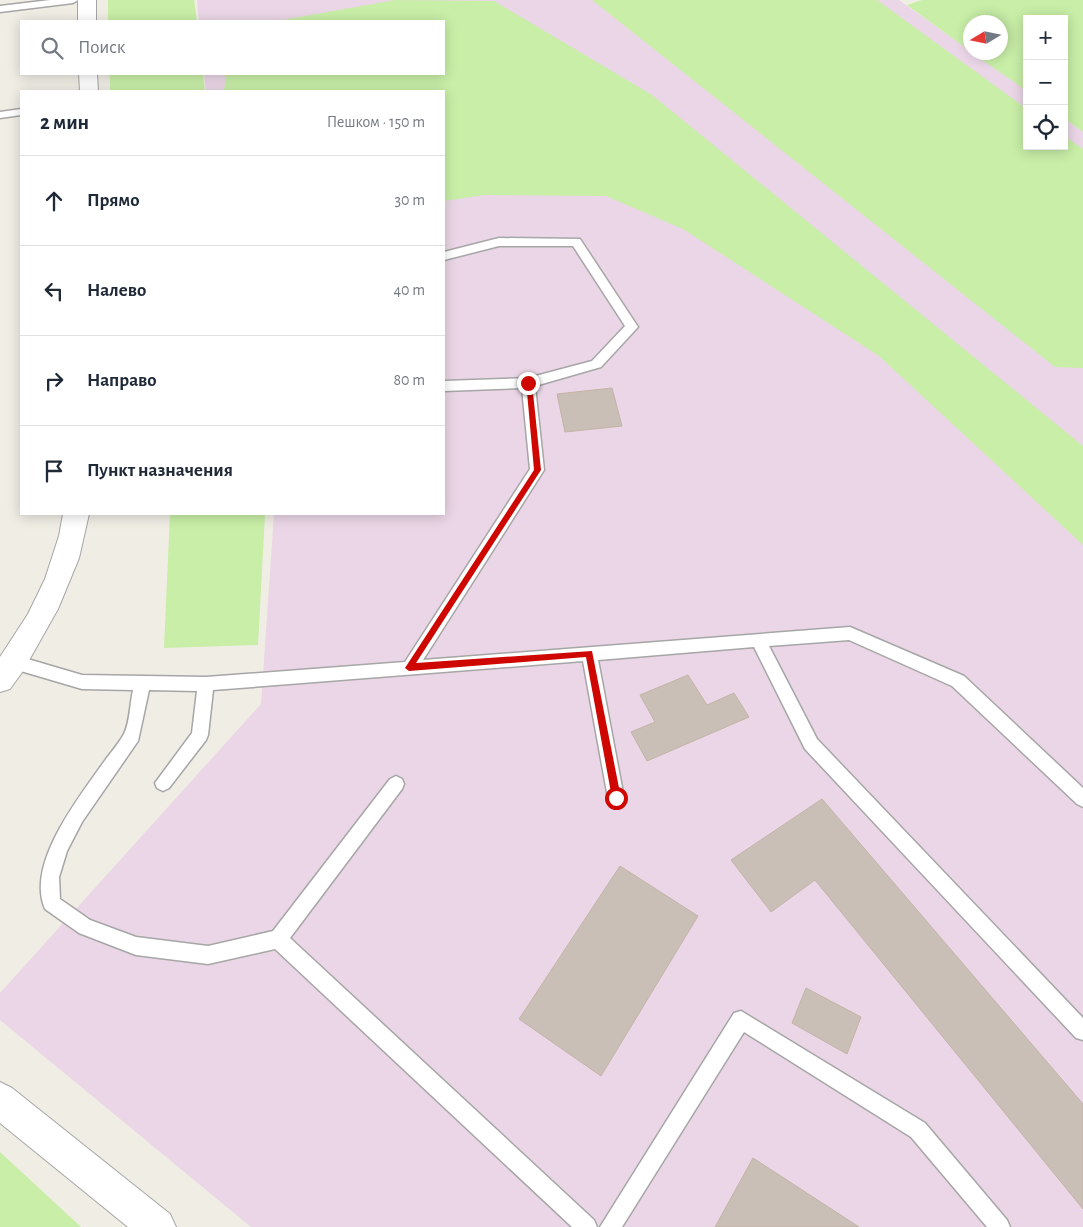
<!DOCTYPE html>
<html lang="ru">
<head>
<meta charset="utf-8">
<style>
  body { margin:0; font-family:"Alegreya Sans",sans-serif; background:#f6f6f7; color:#1f2937 }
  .controls { position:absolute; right:15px; top:15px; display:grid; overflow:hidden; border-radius:0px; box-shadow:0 2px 12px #0003 }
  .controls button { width:45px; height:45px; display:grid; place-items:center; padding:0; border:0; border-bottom:1px solid #e0e1e3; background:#fff; color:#1f2937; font:25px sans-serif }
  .compass { position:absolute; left:963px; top:15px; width:45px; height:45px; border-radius:50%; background:#fff; box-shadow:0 2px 12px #0003; rotate:260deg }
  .stop { position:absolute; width:15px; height:15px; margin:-11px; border:4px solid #ce0700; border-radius:50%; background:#fff }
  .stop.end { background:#ce0700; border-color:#fff; box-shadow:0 1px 5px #0008 }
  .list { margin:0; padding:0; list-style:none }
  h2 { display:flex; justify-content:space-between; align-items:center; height:65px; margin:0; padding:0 20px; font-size:21px }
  h2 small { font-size:16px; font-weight:400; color:#747a83 }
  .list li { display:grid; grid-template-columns:32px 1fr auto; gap:15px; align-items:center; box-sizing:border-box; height:90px; padding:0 20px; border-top:1px solid #e0e1e3 }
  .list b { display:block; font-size:19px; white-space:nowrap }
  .list em { font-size:16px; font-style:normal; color:#747a83 }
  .icon { flex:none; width:28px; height:28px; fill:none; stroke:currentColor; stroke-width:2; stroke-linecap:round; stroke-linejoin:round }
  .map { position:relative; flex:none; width:1083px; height:1227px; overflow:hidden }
  .search { position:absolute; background:#fff; box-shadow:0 2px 12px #0003; left:20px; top:20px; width:425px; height:55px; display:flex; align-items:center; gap:12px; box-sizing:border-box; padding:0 18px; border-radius:0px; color:#747a83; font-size:19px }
  .panel { position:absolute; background:#fff; box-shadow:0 2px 12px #0003; left:20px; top:90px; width:425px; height:425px; border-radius:0px }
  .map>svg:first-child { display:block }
  .industrial { fill:#ead6e6 }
  .grass { fill:#c8eea7 }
  .building { fill:#c9bfb7; stroke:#c3b4a6 }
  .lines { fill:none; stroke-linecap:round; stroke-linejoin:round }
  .service-casing { stroke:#a6a6a6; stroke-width:3 }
  .minor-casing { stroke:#a6a6a6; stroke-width:2 }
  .tertiary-casing { stroke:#a6a6a6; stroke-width:2 }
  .service { fill:#fff; fill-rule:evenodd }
  .minor { fill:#fff; fill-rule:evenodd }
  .tertiary { fill:#fff; fill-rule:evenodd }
  .route { fill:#ce0700 }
</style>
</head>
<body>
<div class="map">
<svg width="1083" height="1227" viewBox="0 0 1083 1227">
  <rect width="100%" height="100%" fill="#f0ede5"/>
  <path class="industrial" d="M197,0h702l128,91v55h37v-28l19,14v1095h-832l-251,-207v-27l261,-289 13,-190h170v-423h-238l-2,-17h240v-53h-245z"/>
  <g class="grass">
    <path d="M108,0h86l3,21h-89z"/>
    <path d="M395,0l99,1 158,94 431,351v99l-204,-189 -196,-127 -77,-33 -121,-1 -41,6v-110h-220l2,-17h218v-53h-167z"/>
    <path d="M592,0h285l150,109v37h37v-10l19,13v219l-28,-1z"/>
    <path d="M922,0h161v132l-19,-14v-99h-37v72l-55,-38 28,-1v-30h-30v29l-63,-46z"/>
    <path d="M110,74h93l2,17h-95z"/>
    <path d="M170,514h95l-7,131 -94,3z"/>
    <path d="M0,1152l81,75h-81z"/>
  </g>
  <g class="building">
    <path d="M612,388l10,38 -57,6 -8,-38z"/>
    <path d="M688,675l19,30 27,-12 15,24 -102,44 -16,-29 24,-10 -15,-27z"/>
    <path d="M822,799l261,305v105l-268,-329 -44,32 -40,-52z"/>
    <path d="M620,866l78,50 -97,160 -82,-57z"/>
    <path d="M806,988l55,29 -14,37 -55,-31z"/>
    <path d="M753,1158l106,69h-144z"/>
  </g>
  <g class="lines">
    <g class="service-casing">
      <g id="service">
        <path d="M50,0h28l-5,3 -73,9v-6z"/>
        <path d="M21,109v6l-21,3v-6z"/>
        <path d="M499,238l81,1 58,88 -37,40 -66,19 9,84 -121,190 427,-33 114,49 119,112v19l-6,-3 -125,-118 -103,-46 -80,6 48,93 266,279v22l-7,-2 -271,-289 -51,-102 -156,13 26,138 -2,5 -6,3 -6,-3 -2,-5 -25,-137 -370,29 -5,45 -2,5 -37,48 -6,3 -6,-3 -2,-5 37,-50 5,-42 -48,-1 -11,51 -56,81 -15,29 -8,26 1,22 30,21 46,17 72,9 65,-15 117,-152 6,-3 6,3 2,5 -2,5 -112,149 304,282 3,7h-25l-297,-278 -67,15 -72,-9 -57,-22 -34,-24c-20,-46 36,-114 61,-150 6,-8 13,-16 18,-25 6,-12 6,-31 9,-44l-51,-1 -68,-20 -5,-2 -3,-5 3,-5 5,-2 68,20 124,2 199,-15 125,-193 -8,-81 -78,3v-10l84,-3 64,-17 33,-35 -52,-80h-74l-55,14v-8z"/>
        <path d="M741,1011l184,112 82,97 3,7h-23l-76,-90 -167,-105 -122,195h-22l134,-214z"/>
      </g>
    </g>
    <g class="minor-casing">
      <path id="minor" d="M0,1082l12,6 158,126 6,13h-48l-128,-104z"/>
    </g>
    <g class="tertiary-casing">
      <g id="tertiary">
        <rect x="78" y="0" width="18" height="21"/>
        <path d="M79,74h18l1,17h-18z"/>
        <path d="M63,514h26l-10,44 -21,51 -35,62 -13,18 -10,3v-35l28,-43 17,-35 14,-43z"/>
      </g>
    </g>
    <use href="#service" class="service"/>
    <use href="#minor" class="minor"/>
    <use href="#tertiary" class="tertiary"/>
  </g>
  <path class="route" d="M526,381l6,2 9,87 -125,193 176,-12 29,147 -5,5 -4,-5 -26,-141 -177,14 -4,-3 129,-198z"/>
</svg>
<div class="controls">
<button>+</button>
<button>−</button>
<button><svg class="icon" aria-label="locate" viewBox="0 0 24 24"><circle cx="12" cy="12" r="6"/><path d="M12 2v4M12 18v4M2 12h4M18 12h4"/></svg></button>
</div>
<svg class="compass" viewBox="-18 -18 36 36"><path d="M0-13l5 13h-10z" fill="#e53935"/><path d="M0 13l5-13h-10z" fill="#747a83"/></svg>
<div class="stop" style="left:616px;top:798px"></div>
<div class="stop end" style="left:528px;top:383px"></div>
<div class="search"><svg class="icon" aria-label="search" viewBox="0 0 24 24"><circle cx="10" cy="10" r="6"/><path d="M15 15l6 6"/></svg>Поиск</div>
<section class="panel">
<h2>2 мин<small>Пешком · 150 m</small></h2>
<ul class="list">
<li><svg class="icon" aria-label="ahead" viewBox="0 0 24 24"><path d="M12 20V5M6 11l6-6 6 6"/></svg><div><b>Прямо</b></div><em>30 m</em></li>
<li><svg class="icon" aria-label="left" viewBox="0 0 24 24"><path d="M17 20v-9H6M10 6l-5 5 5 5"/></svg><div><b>Налево</b></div><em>40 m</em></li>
<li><svg class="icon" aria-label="right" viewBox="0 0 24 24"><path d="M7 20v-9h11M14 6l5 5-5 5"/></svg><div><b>Направо</b></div><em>80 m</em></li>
<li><svg class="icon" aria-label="arrive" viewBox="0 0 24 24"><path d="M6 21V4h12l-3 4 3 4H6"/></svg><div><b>Пункт назначения</b></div></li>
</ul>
</section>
</div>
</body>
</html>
